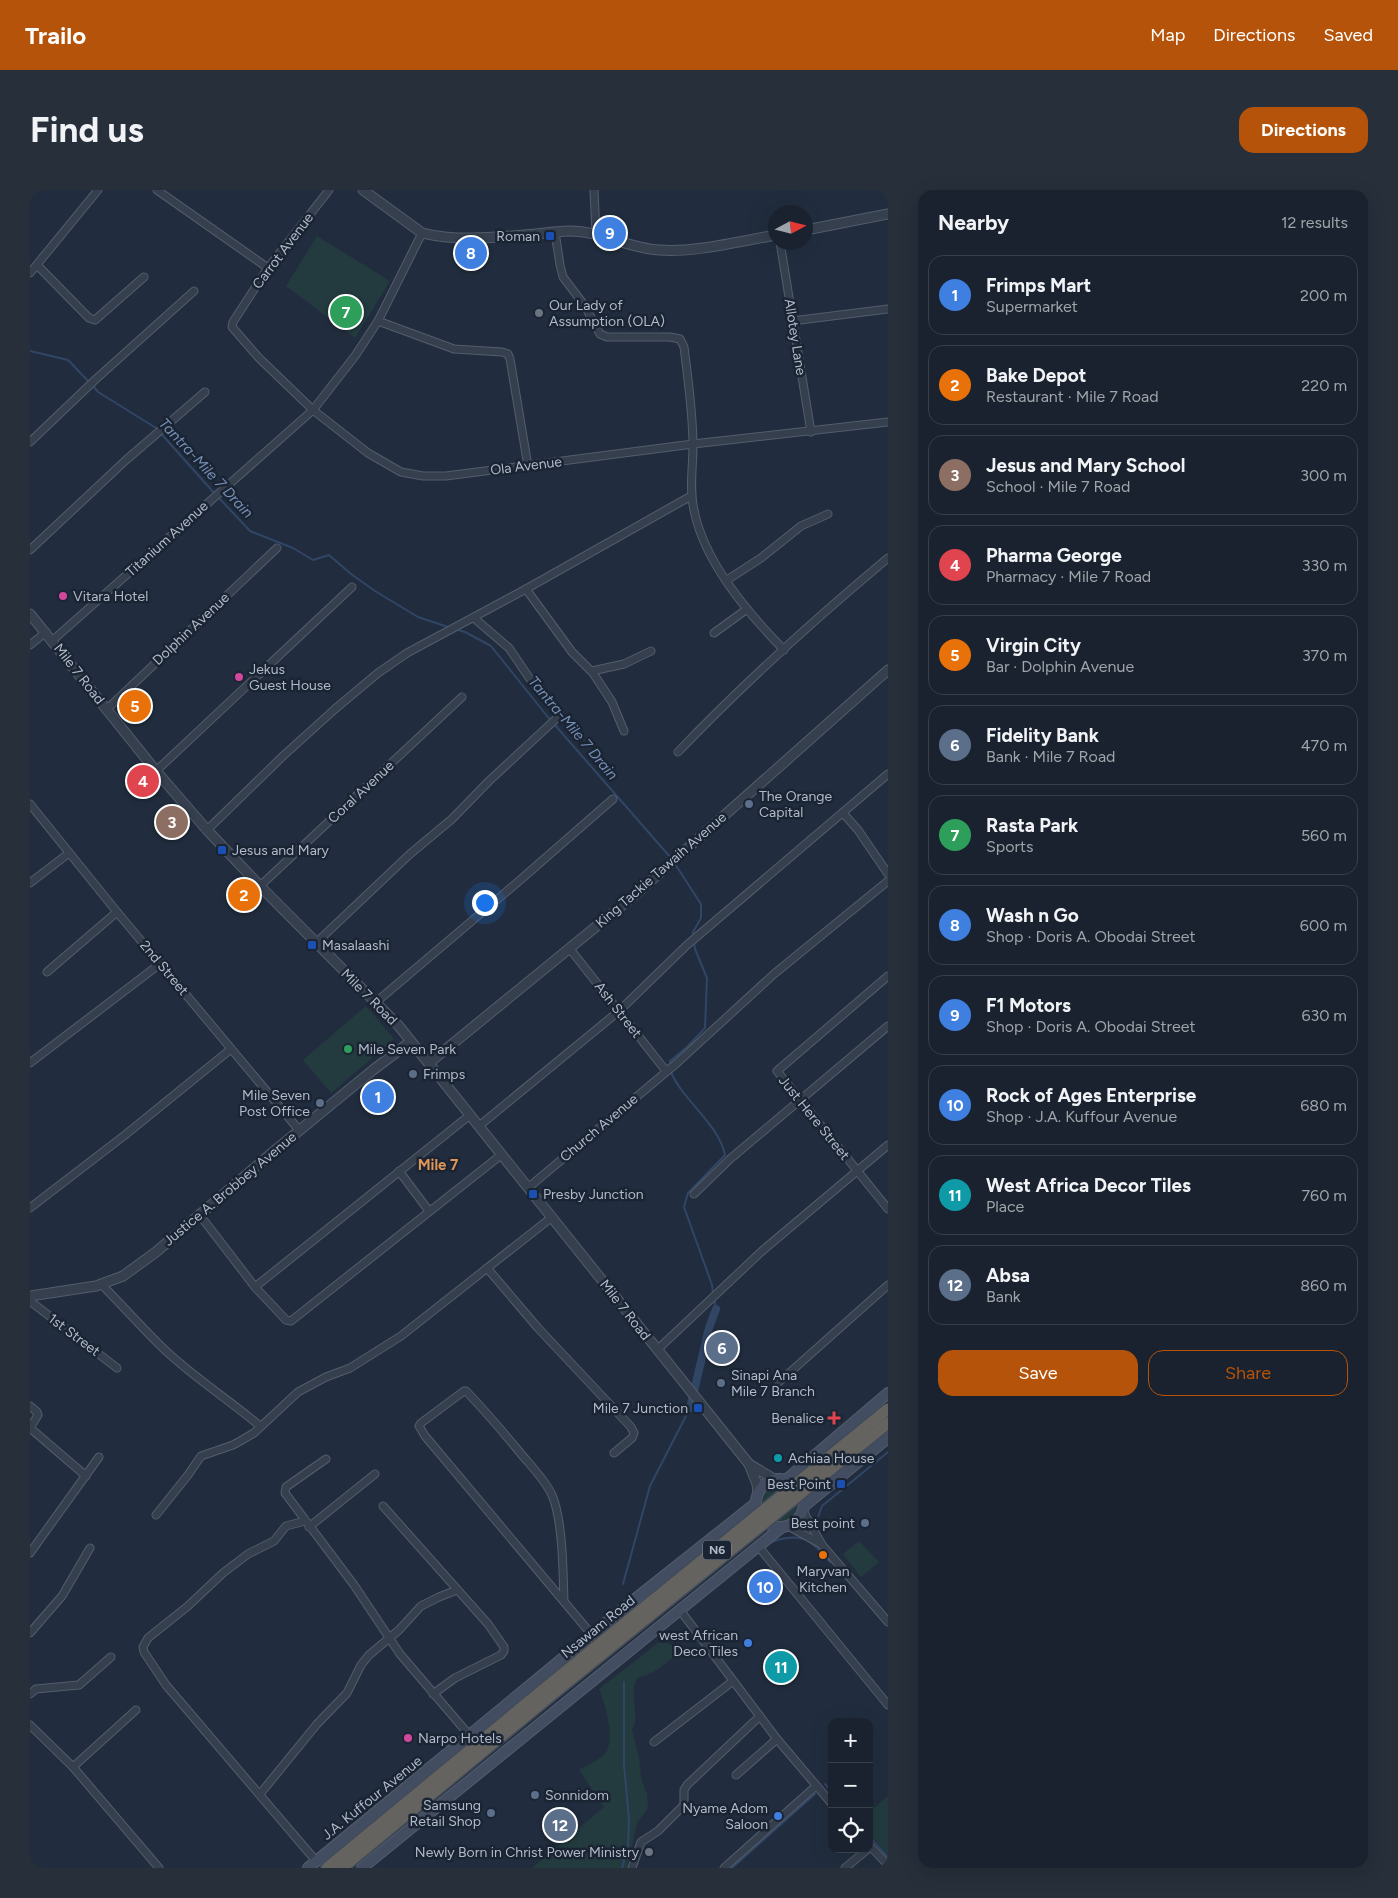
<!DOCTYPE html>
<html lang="en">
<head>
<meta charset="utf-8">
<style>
  body { margin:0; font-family:Figtree,sans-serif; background:#262f3a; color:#f1f3f6 }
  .controls { position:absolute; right:15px; bottom:15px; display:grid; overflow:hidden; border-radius:10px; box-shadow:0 5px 20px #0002 }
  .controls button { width:45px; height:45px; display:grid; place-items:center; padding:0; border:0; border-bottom:1px solid #373f4a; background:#19222e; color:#f1f3f6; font:25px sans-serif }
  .compass { position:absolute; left:738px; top:15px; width:45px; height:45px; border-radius:50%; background:#19222e; box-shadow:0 5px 20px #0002; rotate:83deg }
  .you { position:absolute; left:454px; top:712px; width:18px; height:18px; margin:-12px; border:4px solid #fff; border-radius:50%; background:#1a73e8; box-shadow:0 0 0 8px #1a73e833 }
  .badge { display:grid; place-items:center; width:32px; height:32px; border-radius:50%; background:#b45309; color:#fff; font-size:16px; font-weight:700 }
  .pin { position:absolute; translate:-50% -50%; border:2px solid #fff; box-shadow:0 1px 5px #0006 }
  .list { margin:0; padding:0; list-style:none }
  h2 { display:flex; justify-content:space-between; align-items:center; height:65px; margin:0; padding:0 20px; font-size:21px }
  h2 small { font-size:16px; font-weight:400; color:#9fa4aa }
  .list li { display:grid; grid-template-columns:32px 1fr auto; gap:15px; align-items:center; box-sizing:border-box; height:80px; margin:0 10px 10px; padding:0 10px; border:1px solid #373f4a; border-radius:15px }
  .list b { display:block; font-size:19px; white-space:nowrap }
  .list p { margin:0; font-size:16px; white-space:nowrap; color:#9fa4aa }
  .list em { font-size:16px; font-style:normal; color:#9fa4aa }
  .actions { display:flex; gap:10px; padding:15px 20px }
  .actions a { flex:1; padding:11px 0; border:1px solid #b45309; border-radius:15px; text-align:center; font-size:18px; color:#b45309 }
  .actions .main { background:#b45309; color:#fff }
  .icon { flex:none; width:28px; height:28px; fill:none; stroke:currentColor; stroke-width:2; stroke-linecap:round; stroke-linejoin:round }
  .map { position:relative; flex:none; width:858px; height:1678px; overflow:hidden; border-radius:15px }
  header { display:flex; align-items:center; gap:30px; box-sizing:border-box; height:70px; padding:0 25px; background:#b45309; color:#fff }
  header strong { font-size:24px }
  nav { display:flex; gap:28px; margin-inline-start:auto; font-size:18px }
  .intro { display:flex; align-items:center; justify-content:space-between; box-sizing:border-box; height:120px; padding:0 30px }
  h1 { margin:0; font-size:35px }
  .button { padding:12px 22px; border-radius:15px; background:#b45309; color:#fff; font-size:18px; font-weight:700 }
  main { display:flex; gap:30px; padding:0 30px }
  aside { flex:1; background:#19222e; border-radius:15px; box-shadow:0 5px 20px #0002 }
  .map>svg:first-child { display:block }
  .green { fill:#233b3f }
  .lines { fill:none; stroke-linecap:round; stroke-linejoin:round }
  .stream { stroke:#314565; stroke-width:2 }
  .canal { stroke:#314565; stroke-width:8 }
  .minor-casing { stroke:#535d6c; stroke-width:9 }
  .tertiary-casing { stroke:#535d6c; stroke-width:11 }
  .secondary-casing { stroke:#535d6c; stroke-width:12 }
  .trunk-casing { stroke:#404a59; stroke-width:14 }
  .minor { stroke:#353f4e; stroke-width:7 }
  .tertiary { stroke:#353f4e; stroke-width:9 }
  .secondary { stroke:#434d62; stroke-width:10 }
  .trunk { stroke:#646360; stroke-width:11 }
  .trunk-bridge-casing { stroke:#404a59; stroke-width:14; stroke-linecap:butt }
  .trunk-bridge { stroke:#646360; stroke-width:11 }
  .transit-dot { fill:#1a4fb4; stroke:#1a2433; stroke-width:2 }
  .worship-dot { fill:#6b7280; stroke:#1a2433; stroke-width:2 }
  .hotel-dot { fill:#d1479c; stroke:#1a2433; stroke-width:2 }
  .service-dot { fill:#5c6f8a; stroke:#1a2433; stroke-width:2 }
  .leisure-dot { fill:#2e9e5b; stroke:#1a2433; stroke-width:2 }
  .health-dot { fill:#e0444e; stroke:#1a2433; stroke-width:2 }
  .culture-dot { fill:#0f9aa8; stroke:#1a2433; stroke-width:2 }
  .food-dot { fill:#e8710a; stroke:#1a2433; stroke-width:2 }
  .shop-dot { fill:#3f7fe0; stroke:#1a2433; stroke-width:2 }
  .labels { text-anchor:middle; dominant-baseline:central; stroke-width:5; stroke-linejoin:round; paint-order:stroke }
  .shield { fill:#1a2433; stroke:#848d9d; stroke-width:1 }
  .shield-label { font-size:12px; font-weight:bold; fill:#b1baca }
  .poi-label { font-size:14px; fill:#b1baca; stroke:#1a2433; text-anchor:start }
  .street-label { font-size:14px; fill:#b1baca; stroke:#1a2433 }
  .water-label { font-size:15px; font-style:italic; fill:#758eb4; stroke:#1a2433 }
  .neighbourhood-label { font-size:15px; font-weight:bold; fill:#de9557; stroke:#1a2433 }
</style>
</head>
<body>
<header>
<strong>Trailo</strong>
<nav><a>Map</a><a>Directions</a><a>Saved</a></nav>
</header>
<div class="intro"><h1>Find us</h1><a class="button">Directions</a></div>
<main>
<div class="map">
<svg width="858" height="1678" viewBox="0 0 858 1678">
  <rect width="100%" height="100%" fill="#212d3e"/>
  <g class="green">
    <path d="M287,46l73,45 -35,57 -69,-52z"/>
    <path d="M336,816l28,33 -63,54 -28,-33z"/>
    <circle cx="750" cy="1313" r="19"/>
    <path d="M829,1351l20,21 -18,15 -18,-23z"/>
    <path d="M628,1453h10l8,6 -1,6c-11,11 -22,19 -38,23 -9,18 4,36 -5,52l7,27 2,21 6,16 1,14 -11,15 -10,45h-95l72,-61 -25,-37c6,-4 22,-11 26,-16 11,-14 0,-51 -6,-65z"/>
    <path d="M858,1606v59l-19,-22v-21z"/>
  </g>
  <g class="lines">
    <g class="stream">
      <path d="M0,161l38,9 21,22"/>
      <path d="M63,196l5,6 58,36 59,66"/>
      <path d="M189,308l31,33 43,17 20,12 16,-5 22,19 24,17 43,26 30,10"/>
      <path d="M425,439l10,3 26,14 60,75"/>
      <path d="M524,534l117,134"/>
      <path d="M645,674l26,40v14l-8,14 1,5"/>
      <path d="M641,875l-1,-4 17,-14 18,-19 2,-50 -12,-29 -1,-7"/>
      <path d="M641,882c12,29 48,52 54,83l-37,38 -4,14 28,78 1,9"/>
      <path d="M684,1108l2,11"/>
      <path d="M788,1340l-2,-8 6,-16 66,-54"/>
      <path d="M741,1352c31,-10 38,-4 59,20"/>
      <path d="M593,1394l27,-98 40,-78"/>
      <path d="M795,1594l7,8"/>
      <path d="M839,1646l19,21"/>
      <path d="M592,1678l6,-21 1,-28 -5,-54v-83"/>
      <path d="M702,1678l83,-74"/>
    </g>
    <path class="canal" d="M660,1218l19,-80 7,-19"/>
    <g class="minor-casing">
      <g id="minor">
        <path d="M127,0l111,78"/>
        <path d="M299,0l-61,78 -35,54 -1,5 27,31 54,52 55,43 33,19 22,4h23l247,-32 195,-22"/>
        <path d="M564,0l2,44"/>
        <path d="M525,42l5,33 3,12 22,29 15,28 7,3h63l10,2 4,8c4,32 9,66 9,99 0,21 -4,43 1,64 10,52 54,103 90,140"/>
        <path d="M750,52l31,190"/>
        <path d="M8,76l51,52 6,2 49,-43"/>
        <path d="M0,83l68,-83"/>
        <path d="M348,131l76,28 48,3 6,2 2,5 18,107"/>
        <path d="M762,131l96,-12"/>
        <path d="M0,252l66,-63 98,-88"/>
        <path d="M0,360l96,-90 79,-68"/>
        <path d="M697,390l34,-22 40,-32 27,-12"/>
        <path d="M496,399l46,63 21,21 19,29 12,29"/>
        <path d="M684,443l33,-24"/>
        <path d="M23,450l260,-230 42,-54 23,-35 44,-88"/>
        <path d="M0,455l16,-13"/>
        <path d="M562,481l32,-7 27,-13"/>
        <path d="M76,520l171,-162"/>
        <path d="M648,562c66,-69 137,-133 210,-194"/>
        <path d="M126,581l196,-184"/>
        <path d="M0,614l87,108 182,218"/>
        <path d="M813,623l15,17 30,44"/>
        <path d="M177,640l76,-74 52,-47 43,-36 29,-20 119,-64 165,-93"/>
        <path d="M0,693l39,-30"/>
        <path d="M230,696l202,-189"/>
        <path d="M286,753l94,-89 42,-35 37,-38 69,-64 1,-5 -3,-3 -26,-30 -21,-31 -35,-30"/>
        <path d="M540,759l96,122"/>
        <path d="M17,782l70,-60"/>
        <path d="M858,786l-111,95 111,138"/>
        <path d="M345,813l144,-122 94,-82"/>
        <path d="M0,873l131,-100"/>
        <path d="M449,936l140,-115 68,-66 201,-171"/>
        <path d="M369,981l30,40"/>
        <path d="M499,997l149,-125 96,-88 114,-93"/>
        <path d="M664,1004l36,-35 158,-133"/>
        <path d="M0,1018l95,-73 106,-86"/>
        <path d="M169,1024l56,73 31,33 5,1 210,-166"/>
        <path d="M457,1078l51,60 93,99 3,6 -2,5 -18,15"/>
        <path d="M71,1094c22,22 43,46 65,67 29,27 63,49 94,75"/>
        <path d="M225,1097l215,-172"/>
        <path d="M0,1111l87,67"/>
        <path d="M627,1160l105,-99 126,-106"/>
        <path d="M749,1192l109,-97"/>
        <path d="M0,1216l7,6 1,3 -8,13"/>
        <path d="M0,1238l56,48"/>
        <path d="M296,1269l-40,28 -1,6 69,92 46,69 70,82"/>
        <path d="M353,1316l105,118 16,23v4l-3,4 -46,23 -22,16"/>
        <path d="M773,1321l19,34 66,77"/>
        <path d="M126,1325l32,-40 13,-19 32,-11 9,-5 12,-7 44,-41 28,-15 24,-9 51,-32 151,-119"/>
        <path d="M275,1331l-19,5 -12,15 -26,13 -25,19 -35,33 -40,32 -5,9 1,5 22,33 150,176"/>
        <path d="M758,1336l33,18"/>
        <path d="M279,1337l66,-53"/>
        <path d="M728,1356l130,159"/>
        <path d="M0,1363l69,-96"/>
        <path d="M534,1412c-1,-30 -1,-81 -12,-107 -7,-15 -20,-28 -30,-40 -18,-22 -36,-43 -56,-64h-2l-43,32 -2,3 6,10 167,199"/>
        <path d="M650,1420l97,129 55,65"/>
        <path d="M0,1443l32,-37 28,-48"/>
        <path d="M0,1504l6,-5 43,-4 32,-28"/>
        <path d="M0,1535l43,42 86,101"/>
        <path d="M624,1552l79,-61"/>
        <path d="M43,1577l63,-57"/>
        <path d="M706,1585l41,-36"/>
        <path d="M230,1604l57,-70 30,-31 14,-28 8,-10 30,-25 22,-24 18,-9 18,-7"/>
        <path d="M839,1655l19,20"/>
        <path d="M602,1678l9,-26 17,-11 26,-26v-15l3,-5 73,-69"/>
        <path d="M694,1678l92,-82"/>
        <path d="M815,1678l23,-19"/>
      </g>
    </g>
    <g class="tertiary-casing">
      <g id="tertiary">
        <path d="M333,0l59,43c37,9 76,4 114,1 11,-1 23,-3 34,-3 30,0 58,17 89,19 34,3 82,-9 117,-15"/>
        <path d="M776,40l82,-16"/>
        <path d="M0,424l126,157 51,59 53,56 138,139 351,439 8,20 1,9"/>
        <path d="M399,873l207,-169 252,-224"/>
        <path d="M0,1106l66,-10 27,-10 33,-24 111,-95 106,-87 37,-28"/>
        <path d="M719,1274l25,15"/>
      </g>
    </g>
    <g class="secondary-casing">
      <g id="secondary">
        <circle cx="750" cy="1313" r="24"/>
        <path d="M757,1289l101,-86"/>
        <path d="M774,1316l84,-68"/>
        <path d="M278,1678l317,-261 131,-104"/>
        <path d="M332,1678l420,-341"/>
      </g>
    </g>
    <g class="trunk-casing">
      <g id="trunk">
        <path d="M297,1678l217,-179"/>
        <path d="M312,1678l207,-171"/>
      </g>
    </g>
    <use href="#minor" class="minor"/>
    <use href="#tertiary" class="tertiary"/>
    <use href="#secondary" class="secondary"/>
    <use href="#trunk" class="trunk"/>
    <g class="trunk-bridge-casing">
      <g id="trunk-bridge">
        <path d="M514,1499l344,-280"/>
        <path d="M519,1507l339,-274"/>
      </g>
    </g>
    <use href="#trunk-bridge" class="trunk-bridge"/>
  </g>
  <g class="transit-dot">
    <rect x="515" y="41" width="10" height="10" rx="2.5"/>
    <rect x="187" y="655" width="10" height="10" rx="2.5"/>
    <rect x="277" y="750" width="10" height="10" rx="2.5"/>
    <rect x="498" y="999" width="10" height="10" rx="2.5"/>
    <rect x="663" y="1213" width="10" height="10" rx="2.5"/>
    <rect x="806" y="1289" width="10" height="10" rx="2.5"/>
  </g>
  <g class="worship-dot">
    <circle cx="509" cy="123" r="5"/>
    <circle cx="619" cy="1662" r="5"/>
  </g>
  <g class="hotel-dot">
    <circle cx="33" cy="406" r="5"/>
    <circle cx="209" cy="487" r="5"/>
    <circle cx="378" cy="1548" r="5"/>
  </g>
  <g class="service-dot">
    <circle cx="719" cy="614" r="5"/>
    <circle cx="383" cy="884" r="5"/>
    <circle cx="290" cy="913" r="5"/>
    <circle cx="691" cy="1193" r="5"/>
    <circle cx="835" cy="1333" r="5"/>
    <circle cx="505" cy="1605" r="5"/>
    <circle cx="461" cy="1623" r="5"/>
  </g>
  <circle class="leisure-dot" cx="318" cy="859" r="5"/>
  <path class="health-dot" d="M801.5 1220.5h5v5h5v5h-5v5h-5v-5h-5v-5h5z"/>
  <circle class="culture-dot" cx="748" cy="1268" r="5"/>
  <circle class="food-dot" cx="793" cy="1365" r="5"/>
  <g class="shop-dot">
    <circle cx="718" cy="1453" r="5"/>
    <circle cx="748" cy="1626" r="5"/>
  </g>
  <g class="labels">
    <rect class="shield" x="673" y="1350.5" width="28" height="19" rx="4"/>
    <g class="shield-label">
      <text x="687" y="1360">N6</text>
    </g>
    <g class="poi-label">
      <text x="510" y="46" text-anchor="end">Roman</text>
      <text x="519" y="115">Our Lady of<tspan x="519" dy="16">Assumption (OLA)</tspan></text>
      <text x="43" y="406">Vitara Hotel</text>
      <text x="219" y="479">Jekus<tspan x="219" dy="16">Guest House</tspan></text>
      <text x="729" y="606">The Orange<tspan x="729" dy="16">Capital</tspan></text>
      <text x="202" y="660">Jesus and Mary</text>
      <text x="292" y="755">Masalaashi</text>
      <text x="328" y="859">Mile Seven Park</text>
      <text x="393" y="884">Frimps</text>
      <text x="280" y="905" text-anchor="end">Mile Seven<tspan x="280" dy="16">Post Office</tspan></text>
      <text x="513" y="1004">Presby Junction</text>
      <text x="701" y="1185">Sinapi Ana<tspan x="701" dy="16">Mile 7 Branch</tspan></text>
      <text x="658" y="1218" text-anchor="end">Mile 7 Junction</text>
      <text x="794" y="1228" text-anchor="end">Benalice</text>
      <text x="758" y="1268">Achiaa House</text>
      <text x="801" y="1294" text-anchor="end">Best Point</text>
      <text x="825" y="1333" text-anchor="end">Best point</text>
      <text x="793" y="1381" text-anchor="middle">Maryvan<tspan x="793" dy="16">Kitchen</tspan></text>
      <text x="708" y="1445" text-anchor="end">west African<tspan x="708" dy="16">Deco Tiles</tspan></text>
      <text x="388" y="1548">Narpo Hotels</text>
      <text x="515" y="1605">Sonnidom</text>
      <text x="451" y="1615" text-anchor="end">Samsung<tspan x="451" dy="16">Retail Shop</tspan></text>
      <text x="738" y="1618" text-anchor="end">Nyame Adom<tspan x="738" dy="16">Saloon</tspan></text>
      <text x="609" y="1662" text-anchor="end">Newly Born in Christ Power Ministry</text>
    </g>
    <g class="street-label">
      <text transform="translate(253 61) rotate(-53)">Carrot Avenue</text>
      <text transform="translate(765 147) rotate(81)">Allotey Lane</text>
      <text transform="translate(496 276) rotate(-7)">Ola Avenue</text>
      <text transform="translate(137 349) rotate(-42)">Titanium Avenue</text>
      <text transform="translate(161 439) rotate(-43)">Dolphin Avenue</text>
      <text transform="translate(49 484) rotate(52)">Mile 7 Road</text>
      <text transform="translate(331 602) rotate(-43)">Coral Avenue</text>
      <text transform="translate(631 680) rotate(-41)">King Tackie Tawaih Avenue</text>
      <text transform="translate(134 778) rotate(50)">2nd Street</text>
      <text transform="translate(339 807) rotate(45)">Mile 7 Road</text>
      <text transform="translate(588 820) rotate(52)">Ash Street</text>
      <text transform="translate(784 928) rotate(51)">Just Here Street</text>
      <text transform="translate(569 938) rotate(-40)">Church Avenue</text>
      <text transform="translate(200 999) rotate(-40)">Justice A. Brobbey Avenue</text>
      <text transform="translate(595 1120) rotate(52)">Mile 7 Road</text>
      <text transform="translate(44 1145) rotate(37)">1st Street</text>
      <text transform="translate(568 1437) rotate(-39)">Nsawam Road</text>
      <text transform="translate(342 1608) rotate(-39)">J.A. Kuffour Avenue</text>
    </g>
    <g class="water-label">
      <text transform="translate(176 278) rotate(47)">Tantra-Mile 7 Drain</text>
      <text transform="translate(543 538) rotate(50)">Tantra-Mile 7 Drain</text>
    </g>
    <g class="neighbourhood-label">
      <text x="408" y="975">Mile 7</text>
    </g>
  </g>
</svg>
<div class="controls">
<button>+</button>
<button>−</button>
<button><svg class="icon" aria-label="locate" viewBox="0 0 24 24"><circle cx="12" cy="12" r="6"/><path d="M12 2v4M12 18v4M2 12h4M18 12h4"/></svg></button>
</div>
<svg class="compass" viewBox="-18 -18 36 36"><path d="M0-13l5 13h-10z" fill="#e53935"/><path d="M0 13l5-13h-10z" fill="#9fa4aa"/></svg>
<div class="you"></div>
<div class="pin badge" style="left:348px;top:907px;background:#3f7fe0">1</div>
<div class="pin badge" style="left:214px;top:705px;background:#e8710a">2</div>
<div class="pin badge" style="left:142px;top:632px;background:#8d6e63">3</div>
<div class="pin badge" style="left:113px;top:591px;background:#e0444e">4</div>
<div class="pin badge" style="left:105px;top:516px;background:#e8710a">5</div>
<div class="pin badge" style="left:692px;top:1158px;background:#5c6f8a">6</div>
<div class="pin badge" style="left:316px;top:122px;background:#2e9e5b">7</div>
<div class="pin badge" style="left:441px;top:63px;background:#3f7fe0">8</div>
<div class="pin badge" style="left:580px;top:43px;background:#3f7fe0">9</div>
<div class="pin badge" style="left:735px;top:1397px;background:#3f7fe0">10</div>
<div class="pin badge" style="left:751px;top:1477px;background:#0f9aa8">11</div>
<div class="pin badge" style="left:530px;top:1635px;background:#5c6f8a">12</div>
</div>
<aside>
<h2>Nearby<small>12 results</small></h2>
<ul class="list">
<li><span class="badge" style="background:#3f7fe0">1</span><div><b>Frimps Mart</b><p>Supermarket</p></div><em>200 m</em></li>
<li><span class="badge" style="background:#e8710a">2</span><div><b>Bake Depot</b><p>Restaurant · Mile 7 Road</p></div><em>220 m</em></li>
<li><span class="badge" style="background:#8d6e63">3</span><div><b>Jesus and Mary School</b><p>School · Mile 7 Road</p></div><em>300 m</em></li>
<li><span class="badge" style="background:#e0444e">4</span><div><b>Pharma George</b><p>Pharmacy · Mile 7 Road</p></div><em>330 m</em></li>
<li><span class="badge" style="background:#e8710a">5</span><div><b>Virgin City</b><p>Bar · Dolphin Avenue</p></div><em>370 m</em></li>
<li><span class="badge" style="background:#5c6f8a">6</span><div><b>Fidelity Bank</b><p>Bank · Mile 7 Road</p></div><em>470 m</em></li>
<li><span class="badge" style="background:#2e9e5b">7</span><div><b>Rasta Park</b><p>Sports</p></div><em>560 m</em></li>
<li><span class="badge" style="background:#3f7fe0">8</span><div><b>Wash n Go</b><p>Shop · Doris A. Obodai Street</p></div><em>600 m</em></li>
<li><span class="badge" style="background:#3f7fe0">9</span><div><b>F1 Motors</b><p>Shop · Doris A. Obodai Street</p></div><em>630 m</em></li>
<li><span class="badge" style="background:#3f7fe0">10</span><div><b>Rock of Ages Enterprise</b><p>Shop · J.A. Kuffour Avenue</p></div><em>680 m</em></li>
<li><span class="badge" style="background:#0f9aa8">11</span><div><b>West Africa Decor Tiles</b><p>Place</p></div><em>760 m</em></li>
<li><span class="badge" style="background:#5c6f8a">12</span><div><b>Absa</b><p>Bank</p></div><em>860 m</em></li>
</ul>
<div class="actions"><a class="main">Save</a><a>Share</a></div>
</aside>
</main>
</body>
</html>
